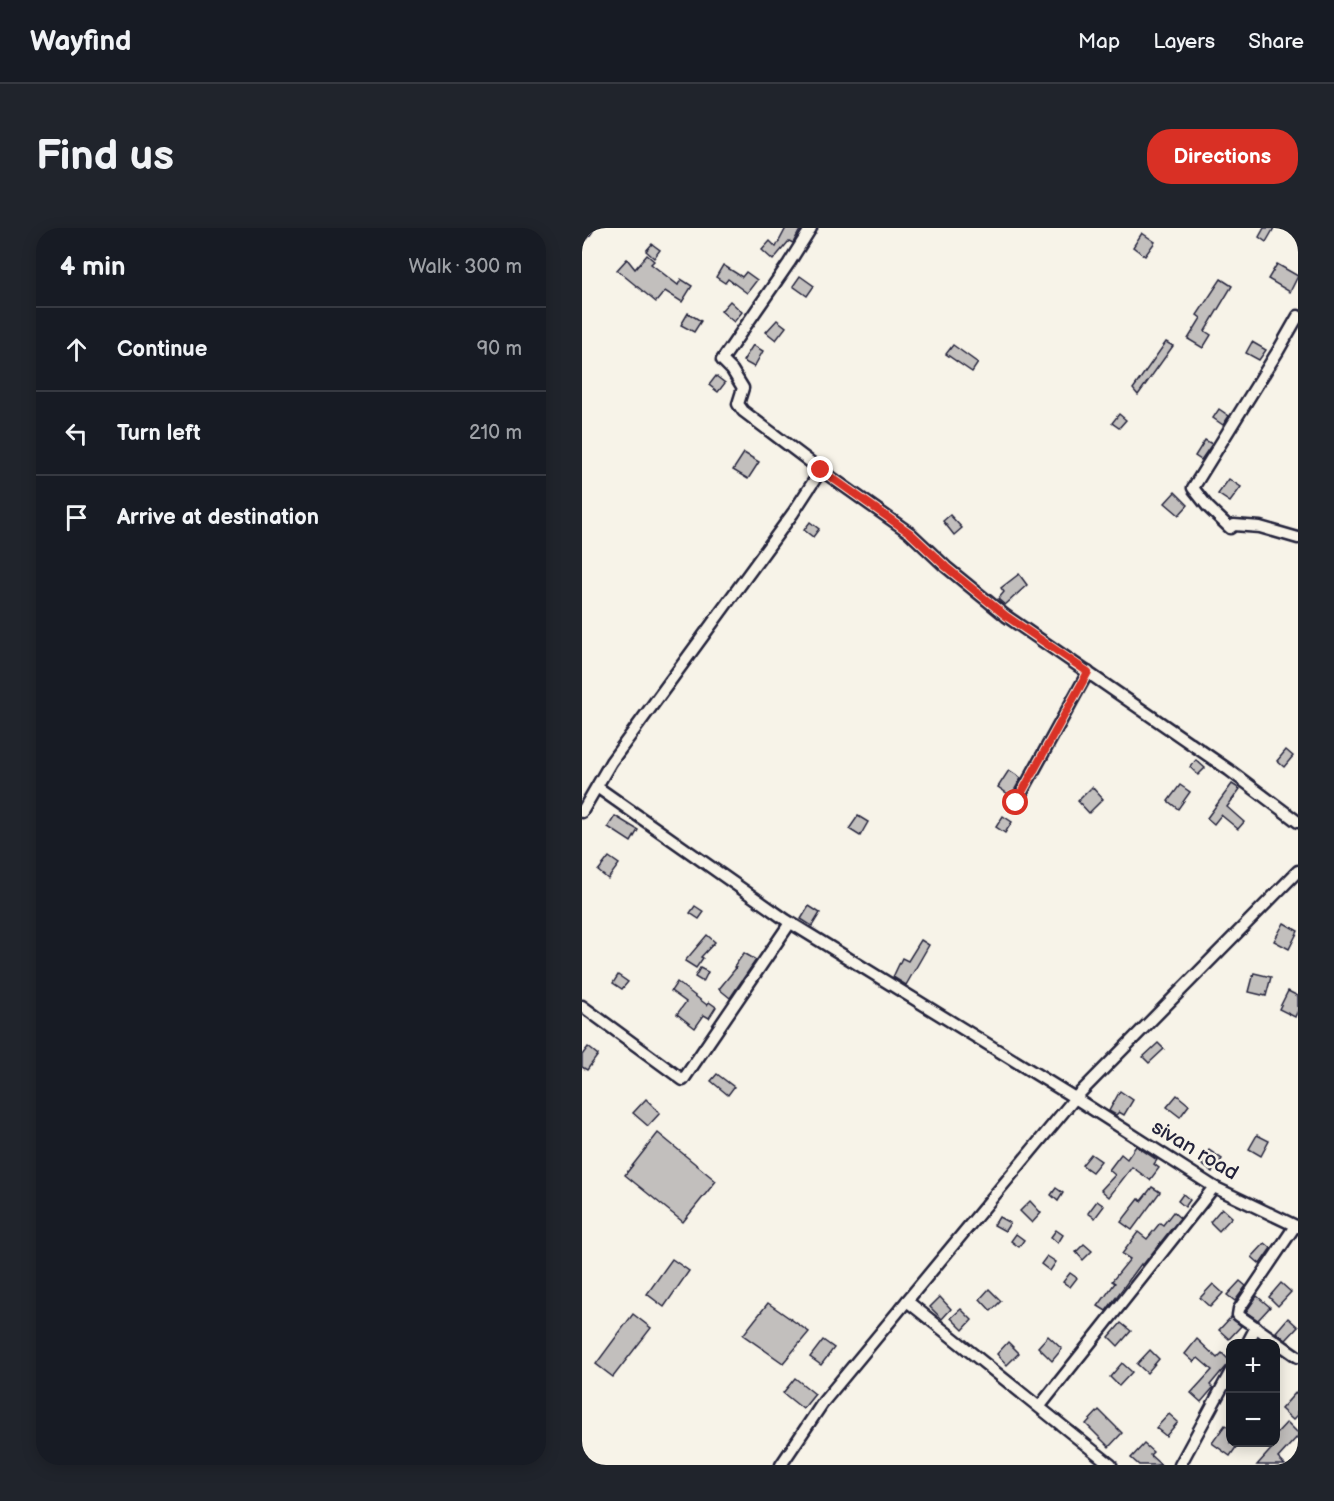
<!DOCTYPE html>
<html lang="en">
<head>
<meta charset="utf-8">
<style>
  body { margin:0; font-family:"Balsamiq Sans",sans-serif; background:#20242c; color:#f1f3f6 }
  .controls { position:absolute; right:18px; bottom:18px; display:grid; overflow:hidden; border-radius:12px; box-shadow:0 3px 15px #0003 }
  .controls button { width:54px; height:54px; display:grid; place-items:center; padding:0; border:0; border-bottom:2px solid #363941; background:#171b24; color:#f1f3f6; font:30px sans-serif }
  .stop { position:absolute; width:18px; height:18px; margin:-14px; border:4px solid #d93025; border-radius:50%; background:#fff }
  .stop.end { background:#d93025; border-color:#fff; box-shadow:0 2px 6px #0008 }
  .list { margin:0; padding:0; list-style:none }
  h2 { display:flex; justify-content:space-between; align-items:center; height:78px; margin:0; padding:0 24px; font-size:26px }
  h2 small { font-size:20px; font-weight:400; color:#9ea1a6 }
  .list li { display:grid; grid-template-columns:39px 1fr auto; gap:18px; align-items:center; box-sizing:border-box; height:84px; padding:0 24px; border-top:2px solid #363941 }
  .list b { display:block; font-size:22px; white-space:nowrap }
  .list em { font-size:20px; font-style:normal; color:#9ea1a6 }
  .icon { flex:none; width:33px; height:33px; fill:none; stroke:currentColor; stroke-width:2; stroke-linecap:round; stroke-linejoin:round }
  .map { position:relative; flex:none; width:716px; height:1237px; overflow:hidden; border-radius:24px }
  header { display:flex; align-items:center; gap:36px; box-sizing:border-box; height:84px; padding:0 30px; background:#171b24; border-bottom:2px solid #363941 }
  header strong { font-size:28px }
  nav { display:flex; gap:33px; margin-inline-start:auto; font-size:21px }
  .intro { display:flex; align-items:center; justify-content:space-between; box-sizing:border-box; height:144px; padding:0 36px }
  h1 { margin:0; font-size:42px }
  .button { padding:15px 27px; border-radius:24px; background:#d93025; color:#fff; font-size:21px; font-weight:700 }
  main { display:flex; gap:36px; padding:0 36px }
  aside { flex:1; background:#171b24; border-radius:24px; box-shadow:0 3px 15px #0003 }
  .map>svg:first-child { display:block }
  .building { fill:#c2bfbd; stroke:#22223b; stroke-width:1.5 }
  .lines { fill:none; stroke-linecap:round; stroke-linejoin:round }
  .minor-casing { stroke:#22223b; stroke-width:15 }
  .minor { stroke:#f7f3e8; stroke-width:10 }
  .route { stroke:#d93025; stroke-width:8 }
  .labels { text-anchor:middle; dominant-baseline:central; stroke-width:5; stroke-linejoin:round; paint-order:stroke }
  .street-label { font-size:21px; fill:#22223b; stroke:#f7f3e8 }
</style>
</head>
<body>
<header>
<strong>Wayfind</strong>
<nav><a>Map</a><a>Layers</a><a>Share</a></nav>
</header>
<div class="intro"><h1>Find us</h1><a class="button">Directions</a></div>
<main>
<aside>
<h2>4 min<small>Walk · 300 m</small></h2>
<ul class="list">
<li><svg class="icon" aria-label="ahead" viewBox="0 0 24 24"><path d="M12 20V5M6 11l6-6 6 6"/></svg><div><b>Continue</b></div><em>90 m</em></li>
<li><svg class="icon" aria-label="left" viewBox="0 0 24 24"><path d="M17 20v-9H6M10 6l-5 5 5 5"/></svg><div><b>Turn left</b></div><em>210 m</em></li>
<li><svg class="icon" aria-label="arrive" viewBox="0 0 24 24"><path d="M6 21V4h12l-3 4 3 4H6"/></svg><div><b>Arrive at destination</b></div></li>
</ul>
</aside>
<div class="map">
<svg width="716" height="1237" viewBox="0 0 716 1237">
  <rect width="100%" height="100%" fill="#f7f3e8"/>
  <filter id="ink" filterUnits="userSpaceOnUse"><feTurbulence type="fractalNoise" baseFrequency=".0167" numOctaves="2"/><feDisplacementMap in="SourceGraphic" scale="12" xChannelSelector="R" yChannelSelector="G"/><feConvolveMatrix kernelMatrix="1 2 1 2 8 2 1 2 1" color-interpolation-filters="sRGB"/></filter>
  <g filter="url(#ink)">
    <g class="building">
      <path d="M204,0h15l-8,15 -4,-2 -16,19 -11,-10 8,-9 6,6z"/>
      <path d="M682,0h10l-8,14 -7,-5z"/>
      <path d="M560,5l13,9 -10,14 -12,-9z"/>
      <path d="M70,16l8,6 -6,8 -8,-7z"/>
      <path d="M65,27l7,6 -3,3 27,21 3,-6 11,7 -10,16 -17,-11 -9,11 -39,-32 10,-11 8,10z"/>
      <path d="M695,36l21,12 -8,16 -22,-13z"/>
      <path d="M141,37l19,12 4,-5 11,8 -10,13 -19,-14 -3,4 -9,-6z"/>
      <path d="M218,48l14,10 -7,10 -14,-10z"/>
      <path d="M639,51l11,7 -27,45 6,4 -8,13 -15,-9 13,-21 -4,-3z"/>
      <path d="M148,73l12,11 -8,10 -13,-11z"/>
      <path d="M106,85l13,8 -7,11 -13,-7z"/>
      <path d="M195,92l9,7 -10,13 -10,-8z"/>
      <path d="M584,114l7,4 -35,49 -5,-6z"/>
      <path d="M670,114l14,8 -7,10 -13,-7z"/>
      <path d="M171,117l10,6 -9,16 -11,-6z"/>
      <path d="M371,117l25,18 -6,9 -26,-18z"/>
      <path d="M134,148l9,7 -7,9 -9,-7z"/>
      <path d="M637,181l10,7 -6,9 -10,-7z"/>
      <path d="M537,186l7,6 -7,8 -7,-5z"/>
      <path d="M623,212l7,4 -11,16 -6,-4z"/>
      <path d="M162,225l15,9 -11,17 -15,-9z"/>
      <path d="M647,251l12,8 -11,15 -12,-8z"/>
      <path d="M593,264l13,13 -9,10 -14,-12z"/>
      <path d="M368,287l12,13 -8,7 -11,-14z"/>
      <path d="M228,294l9,7 -6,8 -9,-7z"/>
      <path d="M437,346l8,11 -22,20 -7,-6 6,-7 -3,-4z"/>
      <path d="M704,522l7,6 -9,11 -7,-6z"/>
      <path d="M614,532l9,8 -7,7 -8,-8z"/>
      <path d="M427,542l12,8 -10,18 -13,-9z"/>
      <path d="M650,556l8,5 -13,18 17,15 -6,7 -17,-14 -7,9 -7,-6z"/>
      <path d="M598,557l10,7 -12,17 -10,-8z"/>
      <path d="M510,559l11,12 -14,14 -11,-12z"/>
      <path d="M33,588l23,14 -7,12 -23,-15z"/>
      <path d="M276,588l10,6 -8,14 -11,-7z"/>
      <path d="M421,588l9,6 -7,11 -9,-6z"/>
      <path d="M27,629l10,7 -11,15 -10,-8z"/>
      <path d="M113,678l9,6 -5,7 -9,-6z"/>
      <path d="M227,678l11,7 -8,13 -11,-7z"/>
      <path d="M702,695l14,8 -9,18 -15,-8z"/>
      <path d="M125,707l8,7 -14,15 2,1 -7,10 -11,-7z"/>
      <path d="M339,712l8,5 -23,40 -13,-8 9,-19 6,3z"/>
      <path d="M162,725l12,7 -26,38 -11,-9 17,-21 -2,-1z"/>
      <path d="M118,740l8,4 -5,10 -8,-5z"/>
      <path d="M672,745l17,4 -5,19 -17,-4z"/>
      <path d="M36,747l10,7 -6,7 -9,-6z"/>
      <path d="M95,754l30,23 2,-3 7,5 -7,11 -5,-3 -9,13 -18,-14 9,-12 -15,-11z"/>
      <path d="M706,763l10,5v14l-3,7 -16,-8z"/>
      <path d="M576,815l6,6 -15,14 -6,-6z"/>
      <path d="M6,819l10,8 -11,15 -5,-3v-12z"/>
      <path d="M135,846l17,13 -6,8 -17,-14z"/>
      <path d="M538,863l13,9 -9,15 -5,-3 -3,3 -7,-4z"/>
      <path d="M595,867l12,10 -9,12 -13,-10z"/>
      <path d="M64,871l14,14 -12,13 -15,-13z"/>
      <path d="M76,905l58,48 -33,41 -58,-47z"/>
      <path d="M675,907l12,6 -8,15 -12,-7z"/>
      <path d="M554,918l21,14 -3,4 5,4 -9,12 -18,-13 -23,30 -8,-7 14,-15 -6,-5 12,-16 6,5z"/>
      <path d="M627,922l13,9 -10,13 -12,-9z"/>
      <path d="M509,926l10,7 -9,11 -10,-7z"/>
      <path d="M570,959l8,5 -28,38 -11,-8 18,-23 2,2z"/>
      <path d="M474,960l7,5 -5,8 -7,-6z"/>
      <path d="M601,966l7,6 -5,7 -7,-6z"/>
      <path d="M448,973l11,12 -9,10 -12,-12z"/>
      <path d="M515,973l7,5 -9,12 -7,-5z"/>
      <path d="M640,980l10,9 -13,14 -9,-9z"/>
      <path d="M591,984l7,6 -38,48 -1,-2 -35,47 -8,-5 17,-23 -3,-2 18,-22 -8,-5 16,-22 9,7 13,-16 3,2z"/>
      <path d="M417,989l11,6 -5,8 -11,-6z"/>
      <path d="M474,1002l7,5 -5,8 -7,-6z"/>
      <path d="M434,1006l8,6 -5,7 -8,-6z"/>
      <path d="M683,1015l6,5 -11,16 -8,-7z"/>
      <path d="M502,1016l8,7 -9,9 -7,-8z"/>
      <path d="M465,1028l9,6 -6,9 -9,-7z"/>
      <path d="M90,1031l17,12 -25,36 -17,-13z"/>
      <path d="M488,1045l7,5 -7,9 -7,-5z"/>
      <path d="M658,1053l6,5 -11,15 -8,-6z"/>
      <path d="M699,1055l10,9 -13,14 -9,-9z"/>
      <path d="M631,1056l10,9 -13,14 -10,-9z"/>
      <path d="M407,1061l12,12 -10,10 -11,-12z"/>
      <path d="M675,1068l13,11 -12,13 -12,-8z"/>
      <path d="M358,1069l11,12 -9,10 -12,-12z"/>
      <path d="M186,1075l41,29 -26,31 -40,-28z"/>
      <path d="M379,1081l11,11 -9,10 -12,-12z"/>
      <path d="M51,1086l18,14 -38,49 -17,-13z"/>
      <path d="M649,1089l10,9 -12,13 -10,-9z"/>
      <path d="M706,1090l10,9 -12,13 -10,-8z"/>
      <path d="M539,1095l10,8 -13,15 -9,-9z"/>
      <path d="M466,1108l14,13 -10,12 -14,-14z"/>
      <path d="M615,1111l20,19 5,-5 8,8 -20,24 3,3 -12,14 -10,-9 21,-23 -14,-12 -4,4 -9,-8z"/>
      <path d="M241,1112l11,8 -13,17 -11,-8z"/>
      <path d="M426,1114l11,11 -12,12 -10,-11z"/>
      <path d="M568,1122l9,9 -12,14 -10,-9z"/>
      <path d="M540,1135l10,9 -13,14 -9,-9z"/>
      <path d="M213,1150l20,16 -12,15 -20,-16z"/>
      <path d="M716,1162v25l-5,5 -12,-11z"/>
      <path d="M517,1182l23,23 -13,14 -23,-23z"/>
      <path d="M587,1186l9,8 -12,14 -10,-8z"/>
      <path d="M705,1194l11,11v3l-20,22 7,7h-28l18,-20v-10z"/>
      <path d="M643,1197l5,4v14h9l-9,13 -18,-13z"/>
      <path d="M562,1216l9,8 -3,3 11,10h-22l-8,-7z"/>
    </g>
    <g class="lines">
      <g class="minor-casing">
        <g id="minor">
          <path d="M0,7l5,-7"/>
          <path d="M716,88l-20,35 -85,137 15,19 22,21 4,-3 26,2 38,11"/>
          <path d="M239,242l89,63 36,34 60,49 223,154 69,52"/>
          <path d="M15,559l189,133 289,178 139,89 84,40"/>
          <path d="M434,575l72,-131"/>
          <path d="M0,584l29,-50 182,-249 28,-43 -78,-59 -5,-7 5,-16 -11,-18 -10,-10 67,-97 22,-35"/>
          <path d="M0,778l101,74 107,-157"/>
          <path d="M713,998l-56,83 -1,6 60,42"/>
          <path d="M325,1073l204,164"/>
          <path d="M665,1116l9,-17"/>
          <path d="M458,1178l174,-219"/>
          <path d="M199,1237l43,-64 251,-303 223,-227"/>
          <path d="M598,1237l50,-92"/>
        </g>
      </g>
      <use href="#minor" class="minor"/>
    </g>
  </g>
  <g class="lines" filter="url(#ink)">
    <path class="route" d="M239,242l89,63 36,34 60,49 82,56 -72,131"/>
  </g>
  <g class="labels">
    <g class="street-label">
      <text transform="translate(613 922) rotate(31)">sivan road</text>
    </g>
  </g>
</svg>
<div class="controls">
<button>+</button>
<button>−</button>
</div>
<div class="stop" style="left:434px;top:575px"></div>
<div class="stop end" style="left:239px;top:242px"></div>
</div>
</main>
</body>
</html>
